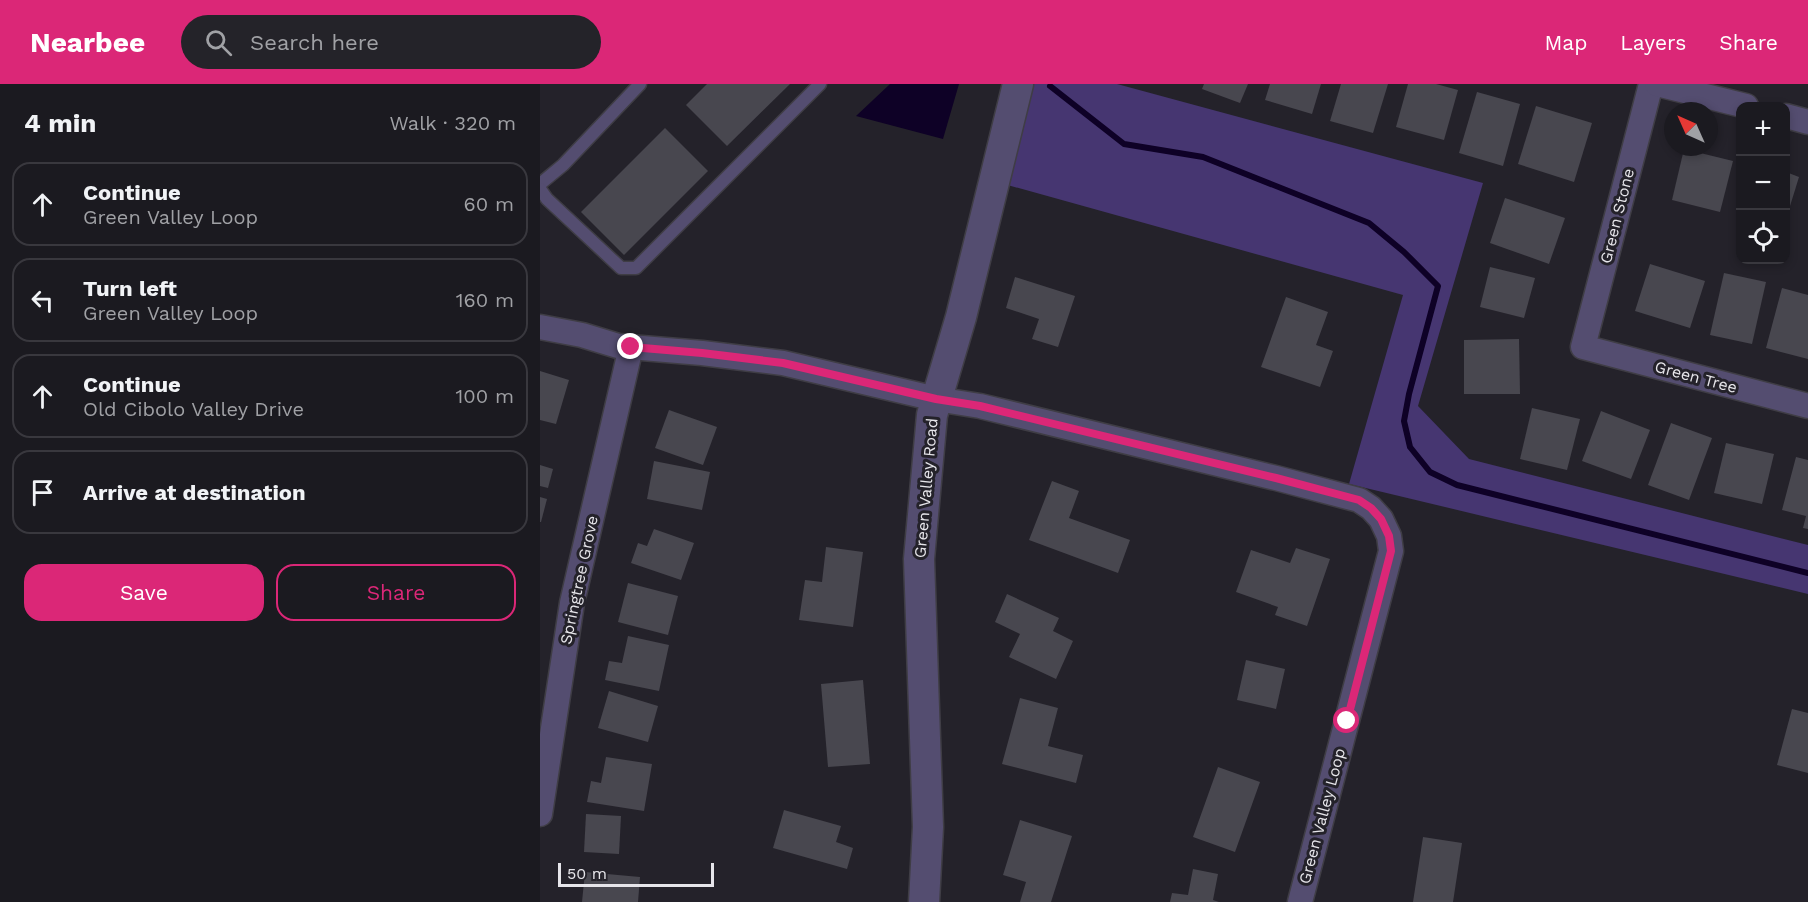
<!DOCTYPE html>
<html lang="en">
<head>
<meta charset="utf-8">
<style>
  body { margin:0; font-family:"Work Sans",sans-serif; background:#242329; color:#f1f3f6 }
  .controls { position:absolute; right:18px; top:18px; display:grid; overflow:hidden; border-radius:12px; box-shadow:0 3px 9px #0003 }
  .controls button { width:54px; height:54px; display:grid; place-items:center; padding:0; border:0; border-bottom:2px solid #39383e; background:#1b1a20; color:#f1f3f6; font:30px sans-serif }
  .compass { position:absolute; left:1124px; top:18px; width:54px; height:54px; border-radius:50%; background:#1b1a20; box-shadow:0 3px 9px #0003; rotate:315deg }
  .scale { position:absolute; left:18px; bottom:15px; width:156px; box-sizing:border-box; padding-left:6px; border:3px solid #e6e5ea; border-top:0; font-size:16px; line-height:21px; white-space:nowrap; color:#e6e5ea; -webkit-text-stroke:4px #24222a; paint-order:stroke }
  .stop { position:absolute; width:18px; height:18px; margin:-14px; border:4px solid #db2777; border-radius:50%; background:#fff }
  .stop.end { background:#db2777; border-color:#fff; box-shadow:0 2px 6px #0008 }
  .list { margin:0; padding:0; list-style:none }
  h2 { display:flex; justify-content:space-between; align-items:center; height:78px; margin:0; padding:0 24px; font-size:26px }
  h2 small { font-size:20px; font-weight:400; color:#a0a1a5 }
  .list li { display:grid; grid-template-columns:39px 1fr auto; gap:18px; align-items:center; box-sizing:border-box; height:84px; margin:0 12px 12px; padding:0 12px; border:2px solid #39383e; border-radius:18px }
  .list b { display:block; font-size:22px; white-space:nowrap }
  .list p { margin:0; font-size:20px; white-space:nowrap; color:#a0a1a5 }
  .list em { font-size:20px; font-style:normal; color:#a0a1a5 }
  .actions { display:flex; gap:12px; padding:18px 24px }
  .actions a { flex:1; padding:14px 0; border:2px solid #db2777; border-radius:18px; text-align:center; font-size:21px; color:#db2777 }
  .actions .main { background:#db2777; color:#fff }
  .icon { flex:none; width:33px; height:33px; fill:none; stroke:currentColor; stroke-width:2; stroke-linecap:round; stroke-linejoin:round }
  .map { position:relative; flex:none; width:1268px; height:818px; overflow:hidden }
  header { display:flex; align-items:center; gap:36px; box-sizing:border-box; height:84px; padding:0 30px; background:#db2777; color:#fff }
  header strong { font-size:28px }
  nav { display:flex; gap:33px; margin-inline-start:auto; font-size:21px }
  .search { width:420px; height:54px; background:#242329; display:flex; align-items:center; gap:15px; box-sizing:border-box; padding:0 21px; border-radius:33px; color:#a0a1a5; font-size:22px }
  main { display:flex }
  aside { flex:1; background:#1b1a20 }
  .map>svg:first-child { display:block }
  .green { fill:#463671 }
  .water { fill:#0e0126 }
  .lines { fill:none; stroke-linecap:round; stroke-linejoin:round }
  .stream { stroke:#0e0126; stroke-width:6 }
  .building { fill:#48474f }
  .service-casing { stroke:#3f3d45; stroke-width:15 }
  .minor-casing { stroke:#3f3d45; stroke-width:27 }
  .tertiary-casing { stroke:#3f3d45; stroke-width:33 }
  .service { stroke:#544d70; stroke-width:12 }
  .minor { stroke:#544d70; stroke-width:24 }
  .tertiary { stroke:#544d70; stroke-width:30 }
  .route { stroke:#db2777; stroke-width:8 }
  .labels { text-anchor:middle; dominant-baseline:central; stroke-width:6; stroke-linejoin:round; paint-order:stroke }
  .street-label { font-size:16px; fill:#e6e5ea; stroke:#24222a }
</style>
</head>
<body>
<header>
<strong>Nearbee</strong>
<div class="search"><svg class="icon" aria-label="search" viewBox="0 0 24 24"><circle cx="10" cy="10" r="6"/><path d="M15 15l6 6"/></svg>Search here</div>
<nav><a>Map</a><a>Layers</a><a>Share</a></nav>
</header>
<main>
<aside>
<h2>4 min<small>Walk · 320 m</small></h2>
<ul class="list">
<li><svg class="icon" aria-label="ahead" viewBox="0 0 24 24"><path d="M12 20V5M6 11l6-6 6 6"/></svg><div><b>Continue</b><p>Green Valley Loop</p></div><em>60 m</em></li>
<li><svg class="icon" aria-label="left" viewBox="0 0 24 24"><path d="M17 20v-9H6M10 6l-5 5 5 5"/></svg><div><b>Turn left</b><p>Green Valley Loop</p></div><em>160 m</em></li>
<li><svg class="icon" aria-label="ahead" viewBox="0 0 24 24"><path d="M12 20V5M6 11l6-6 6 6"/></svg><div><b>Continue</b><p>Old Cibolo Valley Drive</p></div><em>100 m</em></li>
<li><svg class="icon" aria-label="arrive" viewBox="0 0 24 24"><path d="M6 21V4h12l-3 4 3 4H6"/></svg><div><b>Arrive at destination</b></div></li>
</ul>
<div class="actions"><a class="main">Save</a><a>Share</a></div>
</aside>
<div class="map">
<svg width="1268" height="818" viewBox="0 0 1268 818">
  <rect width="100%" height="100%" fill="#24222a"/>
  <path class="green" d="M493,0h84l366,99 -65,223 51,53 339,86v49l-459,-110 54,-189 -399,-111z"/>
  <path class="water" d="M350,0h69l-16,55 -87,-23z"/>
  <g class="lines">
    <path class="stream" d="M510,2l74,58 79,13 166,66 35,29 34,34 -29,108 -5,27 6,26 20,25 27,13 351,88"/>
  </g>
  <g class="building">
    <path d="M167,0h83l-63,62 -41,-41z"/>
    <path d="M664,0h44l-8,19 -38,-14z"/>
    <path d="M730,0h51l-9,30 -47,-14z"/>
    <path d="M801,0h47l-15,49 -43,-12z"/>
    <path d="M868,0h28l22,6 -14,50 -48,-13z"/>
    <path d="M937,8l43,12 -17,62 -44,-13z"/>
    <path d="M996,22l56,17 -18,59 -56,-18z"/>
    <path d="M125,44l43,43 -84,84 -43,-43z"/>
    <path d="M1144,65l49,12 -13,51 -48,-12z"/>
    <path d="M1246,88l13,5 -13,42z"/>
    <path d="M965,114l60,20 -16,46 -59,-21z"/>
    <path d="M1110,180l55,17 -15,47 -55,-17z"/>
    <path d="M950,183l45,11 -11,40 -44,-11z"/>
    <path d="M1184,189l42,9 -14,62 -42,-9z"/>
    <path d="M475,193l60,19 -17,51 -26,-8 7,-20 -33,-11z"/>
    <path d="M1242,204l26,7v64l-42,-11z"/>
    <path d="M746,213l42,15 -12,33 17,6 -13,36 -59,-20z"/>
    <path d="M979,255l1,55h-56v-54z"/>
    <path d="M0,287l29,9 -13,44 -16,-4z"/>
    <path d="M992,324l48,11 -13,51 -47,-11z"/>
    <path d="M129,326l48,17 -14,38 -48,-17z"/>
    <path d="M1061,327l49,19 -19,49 -49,-18z"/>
    <path d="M1131,339l41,15 -23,62 -41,-15z"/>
    <path d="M1186,359l48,11 -12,50 -48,-11z"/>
    <path d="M1256,373l12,3v69l-5,-1 3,-12 -24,-6z"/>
    <path d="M114,377l56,11 -8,38 -55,-11z"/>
    <path d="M0,381l13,4 -5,19 -8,-2z"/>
    <path d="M512,397l27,10 -10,27 61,22 -12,33 -89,-33z"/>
    <path d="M0,413l7,2 -6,23h-1z"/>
    <path d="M114,445l40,14 -13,37 -50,-17 7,-20 9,3z"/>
    <path d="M286,463l37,5 -10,75 -54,-7 6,-40 17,2z"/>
    <path d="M756,464l34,11 -23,67 -32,-11 3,-8 -42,-15 15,-42 39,13z"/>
    <path d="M88,499l50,13 -10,39 -50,-13z"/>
    <path d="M467,510l52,24 -6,13 20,10 -17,38 -47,-22 11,-23 -25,-12z"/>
    <path d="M88,552l41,9 -10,46 -54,-11 4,-19 13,2z"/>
    <path d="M706,576l39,9 -9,40 -39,-9z"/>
    <path d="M323,596l7,84 -42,3 -7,-83z"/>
    <path d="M69,607l49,15 -10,36 -50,-14z"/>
    <path d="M480,614l38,10 -10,38 35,9 -7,28 -74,-19z"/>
    <path d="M1252,625l16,4v60l-31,-8z"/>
    <path d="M66,673l46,7 -8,47 -57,-9 4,-21 10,2z"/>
    <path d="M678,683l42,15 -25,70 -42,-15z"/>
    <path d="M244,726l57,16 -5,16 17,6 -6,21 -74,-21z"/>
    <path d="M46,730l35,2 -2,38 -35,-2z"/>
    <path d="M480,736l52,16 -21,66h-31l6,-20 -23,-7z"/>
    <path d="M883,753l39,6 -9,59h-40z"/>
    <path d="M653,785l25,5 -5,26 6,2h-49l2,-9 16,2z"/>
    <path d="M45,788l55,5 -2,25h-56z"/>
  </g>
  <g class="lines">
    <g class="service-casing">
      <g id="service">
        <path d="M0,100l23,-19 77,-81"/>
        <path d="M0,105l7,10 74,69h15l184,-184"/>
      </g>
    </g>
    <g class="minor-casing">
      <g id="minor">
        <path d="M1111,0l-68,263 225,59"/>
        <path d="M1117,0l89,22"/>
        <path d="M1246,32l22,6"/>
        <path d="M0,243l42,8 36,11 84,7 81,10 153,36 44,7 296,72 83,22 12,8 10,11 8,17 2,15 -91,351"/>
        <path d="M0,730l32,-211 59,-256"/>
      </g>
    </g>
    <g class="tertiary-casing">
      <path id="tertiary" d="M384,818l4,-75 -9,-268 13,-144 29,-98 57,-233"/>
    </g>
    <use href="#service" class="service"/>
    <use href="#minor" class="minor"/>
    <use href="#tertiary" class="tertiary"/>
  </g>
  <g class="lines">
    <path class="route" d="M91,263l71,6 81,10 153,36 44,7 296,72 83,22 12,8 10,11 8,17 2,15 -44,170"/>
  </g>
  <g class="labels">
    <g class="street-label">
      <text transform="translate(1077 132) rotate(-76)">Green Stone</text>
      <text transform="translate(1156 293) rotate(15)">Green Tree</text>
      <text transform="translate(386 404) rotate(-85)">Green Valley Road</text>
      <text transform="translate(39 496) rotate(-78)">Springtree Grove</text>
      <text transform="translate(782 732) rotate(-75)">Green Valley Loop</text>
    </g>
  </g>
</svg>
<div class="controls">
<button>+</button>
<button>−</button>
<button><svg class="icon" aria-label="locate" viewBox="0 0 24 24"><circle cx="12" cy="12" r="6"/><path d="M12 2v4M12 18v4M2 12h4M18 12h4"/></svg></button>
</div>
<svg class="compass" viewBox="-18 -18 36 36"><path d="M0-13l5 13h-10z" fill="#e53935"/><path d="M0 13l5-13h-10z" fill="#a0a1a5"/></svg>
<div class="scale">50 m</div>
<div class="stop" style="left:807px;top:637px"></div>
<div class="stop end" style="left:91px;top:263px"></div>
</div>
</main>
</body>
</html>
